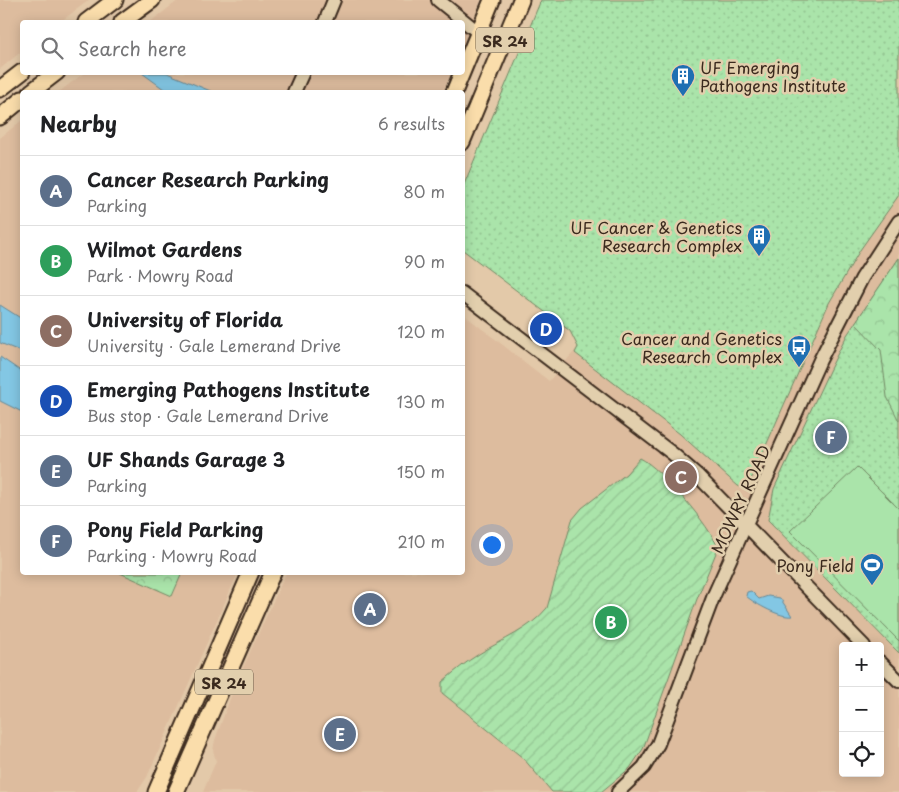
<!DOCTYPE html>
<html lang="en">
<head>
<meta charset="utf-8">
<style>
  body { margin:0; font-family:"Playpen Sans",sans-serif; background:#f6f6f6; color:#202124 }
  .controls { position:absolute; right:15px; bottom:15px; display:grid; overflow:hidden; border-radius:5px; box-shadow:0 2px 12px #0003 }
  .controls button { width:45px; height:45px; display:grid; place-items:center; padding:0; border:0; border-bottom:1px solid #e0e0e0; background:#fff; color:#202124; font:25px sans-serif }
  .you { position:absolute; left:491px; top:544px; width:18px; height:18px; margin:-12px; border:4px solid #fff; border-radius:50%; background:#1a73e8; box-shadow:0 0 0 8px #1a73e833 }
  .badge { display:grid; place-items:center; width:32px; height:32px; border-radius:50%; background:#1f6fb2; color:#fff; font-size:16px; font-weight:700 }
  .pin { position:absolute; translate:-50% -50%; border:2px solid #fff; box-shadow:0 1px 5px #0006 }
  .list { margin:0; padding:0; list-style:none }
  h2 { display:flex; justify-content:space-between; align-items:center; height:65px; margin:0; padding:0 20px; font-size:21px }
  h2 small { font-size:16px; font-weight:400; color:#757577 }
  .list li { display:grid; grid-template-columns:32px 1fr auto; gap:15px; align-items:center; box-sizing:border-box; height:70px; padding:0 20px; border-top:1px solid #e0e0e0 }
  .list b { display:block; font-size:19px; white-space:nowrap }
  .list p { margin:0; font-size:16px; white-space:nowrap; color:#757577 }
  .list em { font-size:16px; font-style:normal; color:#757577 }
  .icon { flex:none; width:28px; height:28px; fill:none; stroke:currentColor; stroke-width:2; stroke-linecap:round; stroke-linejoin:round }
  .map { position:relative; flex:none; width:899px; height:792px; overflow:hidden }
  .search { position:absolute; background:#fff; box-shadow:0 2px 12px #0003; left:20px; top:20px; width:445px; height:55px; display:flex; align-items:center; gap:12px; box-sizing:border-box; padding:0 18px; border-radius:5px; color:#757577; font-size:19px }
  .panel { position:absolute; background:#fff; box-shadow:0 2px 12px #0003; left:20px; top:90px; width:445px; height:485px; border-radius:5px }
  .map>svg:first-child { display:block }
  .built { fill:#ddbc9e; fill-rule:evenodd }
  .grass { fill:url(#grass-dots); stroke:#728764 }
  .forest { fill:url(#forest-crowns); stroke:#728764 }
  .garden { fill:url(#garden-furrows); stroke:#728764 }
  .pitch { fill:#aae4aa; stroke:#728764 }
  .water { fill:#83c7e4; stroke:#668895 }
  .lines { fill:none; stroke-linecap:round; stroke-linejoin:round }
  .minor-casing { stroke:#3b2a1e; stroke-width:16 }
  .major-casing { stroke:#3b2a1e; stroke-width:19 }
  .minor { stroke:#e2cfad; stroke-width:12 }
  .major { stroke:#faddab; stroke-width:15 }
  .labels { text-anchor:middle; dominant-baseline:central; stroke-width:5; stroke-linejoin:round; paint-order:stroke }
  .shield { fill:#e2cfad; stroke:#6d5c49; stroke-width:1 }
  .shield-label { font-size:15px; font-weight:bold; fill:#3b2a1e }
  .poi-label { font-size:16px; fill:#3b2a1e; stroke:#e2cfad; text-anchor:end }
  .street-label { font-size:16px; fill:#3b2a1e; stroke:#e2cfad }
</style>
</head>
<body>
<div class="map">
<svg width="899" height="792" viewBox="0 0 899 792">
  <defs>
    <pattern id="grass-dots" width="8" height="8" patternUnits="userSpaceOnUse" patternTransform="scale(1.25)"><rect width="8" height="8" fill="#aae4aa"/><path d="M2 2h.1M6 6h.1" fill="none" stroke="#93c492" stroke-width="1.8" stroke-linecap="round"/></pattern>
    <pattern id="forest-crowns" width="20" height="18" patternUnits="userSpaceOnUse" patternTransform="scale(1.25)"><rect width="20" height="18" fill="#aae4aa"/><path d="M2 6a3 3 0 1 1 6 0M12 15a3 3 0 1 1 6 0" fill="none" stroke="#93c492"/></pattern>
    <pattern id="garden-furrows" width="10" height="10" patternUnits="userSpaceOnUse" patternTransform="scale(1.25)"><rect width="10" height="10" fill="#aae4aa"/><path d="M-1 1l2-2M0 10L10 0M9 11l2-2" fill="none" stroke="#93c492"/></pattern>
  </defs>
  <rect width="100%" height="100%" fill="#e3c9a9"/>
  <filter id="ink" filterUnits="userSpaceOnUse"><feTurbulence type="fractalNoise" baseFrequency=".02" numOctaves="2"/><feDisplacementMap in="SourceGraphic" scale="10" xChannelSelector="R" yChannelSelector="G"/><feConvolveMatrix kernelMatrix="1 2 1 2 8 2 1 2 1" color-interpolation-filters="sRGB"/></filter>
  <g filter="url(#ink)">
    <g class="built">
      <path d="M0,0h89l-29,22h-38v29l-22,18z"/>
      <path d="M179,0h302l-18,45 -1,-23h-312z"/>
      <path d="M541,0h358v792h-696l13,-31 -3,-11 2,-10 20,-55 51,-112 176,-1 1,-258 86,67 29,-34 -8,-16 -107,-81v-63zM843,646h37v127h-37z"/>
      <path d="M84,73h367l-8,19h-384z"/>
      <path d="M22,120v452l216,1 -91,204 -10,15h-137v-654z"/>
    </g>
    <g class="grass">
      <path d="M541,0h358v195l-39,55 -31,53 -80,181 -5,4 -6,-2 -58,-52 -105,-81 3,-6 -8,-16 -107,-81v-63z"/>
      <path d="M899,258v395l-131,-133 6,-31 55,-118 18,-36z"/>
    </g>
    <g class="forest">
      <path d="M899,258v163l-12,-24 -6,-47 -26,-27z"/>
      <path d="M120,573h62l-10,23z"/>
    </g>
    <path class="garden" d="M640,458c21,10 71,69 78,90l-21,51 -54,150 -13,19 -29,24h-49l-29,-34 -81,-65v-11c12,-10 24,-20 37,-28 24,-15 50,-24 68,-46l25,-88 10,-12 44,-34z"/>
    <path class="pitch" d="M857,467l42,42v132l-109,-110z"/>
    <g class="water">
      <path d="M142,73h25l46,19h-45z"/>
      <path d="M0,305l22,14v33l-22,-9z"/>
      <path d="M0,357l22,15v40l-22,-11z"/>
      <path d="M751,591l8,8 9,-3 12,2 12,18c-11,2 -37,-12 -46,-20l1,-4z"/>
    </g>
    <g class="lines">
      <g class="minor-casing">
        <g id="minor">
          <path d="M438,0l41,33"/>
          <path d="M325,22l9,-22"/>
          <path d="M294,92l9,-20"/>
          <path d="M462,293l211,161 24,21 167,171"/>
          <path d="M880,662l19,19"/>
          <path d="M618,792l26,-25 14,-23 56,-149 106,-235 42,-82 37,-57"/>
        </g>
      </g>
      <g class="major-casing">
        <g id="major">
          <path d="M86,22l29,-22"/>
          <path d="M122,22l30,-22"/>
          <path d="M0,89l22,-17"/>
          <path d="M31,92l26,-20"/>
          <path d="M454,92l38,-92"/>
          <path d="M0,117l22,-18"/>
          <path d="M462,142l59,-142"/>
          <path d="M156,792l95,-220"/>
          <path d="M176,792l97,-220"/>
        </g>
      </g>
      <use href="#minor" class="minor"/>
      <use href="#major" class="major"/>
    </g>
  </g>
  <defs>
    <g id="building-pin" transform="scale(1.25)"><path d="M0 17L-7.5 6A9.5 9.5 0 1 1 7.5 6Z" fill="#1f6fb2" stroke="#e2cfad"/><path d="M-4-6H4V6H1V3H-1V6H-4ZM-2.5-4.3h1.7v1.8h-1.7ZM.8-4.3h1.7v1.8H.8ZM-2.5-1h1.7V.8h-1.7ZM.8-1h1.7V.8H.8Z" fill="#fff"/></g>
    <g id="bus-pin" transform="scale(1.25)"><path d="M0 17L-7.5 6A9.5 9.5 0 1 1 7.5 6Z" fill="#1f6fb2" stroke="#e2cfad"/><path d="M-5-6H5V4H4V6H2V4H-2V6H-4V4H-5ZM-3.5-4V0h7V-4ZM-3.5 1.2v1.5H-2V1.2ZM2 1.2v1.5H3.5V1.2Z" fill="#fff"/></g>
    <g id="stadium-pin" transform="scale(1.25)"><path d="M0 17L-7.5 6A9.5 9.5 0 1 1 7.5 6Z" fill="#1f6fb2" stroke="#e2cfad"/><path d="M0-5a6.5 5 0 1 0 0 10a6.5 5 0 1 0 0-10ZM-3.5-1.8h7v3.6h-7Z" fill="#fff"/></g>
  </defs>
  <g fill-rule="evenodd">
    <use href="#building-pin" x="683" y="76"/>
    <use href="#building-pin" x="759" y="236"/>
    <use href="#bus-pin" x="799" y="347"/>
    <use href="#stadium-pin" x="872" y="565"/>
  </g>
  <g class="labels">
    <g class="shield">
      <rect x="476" y="27.5" width="58" height="25" rx="4"/>
      <rect x="195" y="669.5" width="58" height="25" rx="4"/>
    </g>
    <g class="shield-label">
      <text x="505" y="40">SR 24</text>
      <text x="224" y="682">SR 24</text>
    </g>
    <g class="poi-label">
      <text x="700" y="67" text-anchor="start">UF Emerging<tspan x="700" dy="18">Pathogens Institute</tspan></text>
      <text x="742" y="227">UF Cancer &amp; Genetics<tspan x="742" dy="18">Research Complex</tspan></text>
      <text x="782" y="338">Cancer and Genetics<tspan x="782" dy="18">Research Complex</tspan></text>
      <text x="854" y="565">Pony Field</text>
    </g>
    <g class="street-label">
      <text transform="translate(740 499) rotate(-65)">MOWRY ROAD</text>
    </g>
  </g>
</svg>
<div class="controls">
<button>+</button>
<button>−</button>
<button><svg class="icon" aria-label="locate" viewBox="0 0 24 24"><circle cx="12" cy="12" r="6"/><path d="M12 2v4M12 18v4M2 12h4M18 12h4"/></svg></button>
</div>
<div class="you"></div>
<div class="pin badge" style="left:370px;top:609px;background:#5c6f8a">A</div>
<div class="pin badge" style="left:611px;top:622px;background:#2e9e5b">B</div>
<div class="pin badge" style="left:681px;top:477px;background:#8d6e63">C</div>
<div class="pin badge" style="left:546px;top:329px;background:#1a4fb4">D</div>
<div class="pin badge" style="left:340px;top:734px;background:#5c6f8a">E</div>
<div class="pin badge" style="left:831px;top:437px;background:#5c6f8a">F</div>
<div class="search"><svg class="icon" aria-label="search" viewBox="0 0 24 24"><circle cx="10" cy="10" r="6"/><path d="M15 15l6 6"/></svg>Search here</div>
<section class="panel">
<h2>Nearby<small>6 results</small></h2>
<ul class="list">
<li><span class="badge" style="background:#5c6f8a">A</span><div><b>Cancer Research Parking</b><p>Parking</p></div><em>80 m</em></li>
<li><span class="badge" style="background:#2e9e5b">B</span><div><b>Wilmot Gardens</b><p>Park · Mowry Road</p></div><em>90 m</em></li>
<li><span class="badge" style="background:#8d6e63">C</span><div><b>University of Florida</b><p>University · Gale Lemerand Drive</p></div><em>120 m</em></li>
<li><span class="badge" style="background:#1a4fb4">D</span><div><b>Emerging Pathogens Institute</b><p>Bus stop · Gale Lemerand Drive</p></div><em>130 m</em></li>
<li><span class="badge" style="background:#5c6f8a">E</span><div><b>UF Shands Garage 3</b><p>Parking</p></div><em>150 m</em></li>
<li><span class="badge" style="background:#5c6f8a">F</span><div><b>Pony Field Parking</b><p>Parking · Mowry Road</p></div><em>210 m</em></li>
</ul>
</section>
</div>
</body>
</html>
